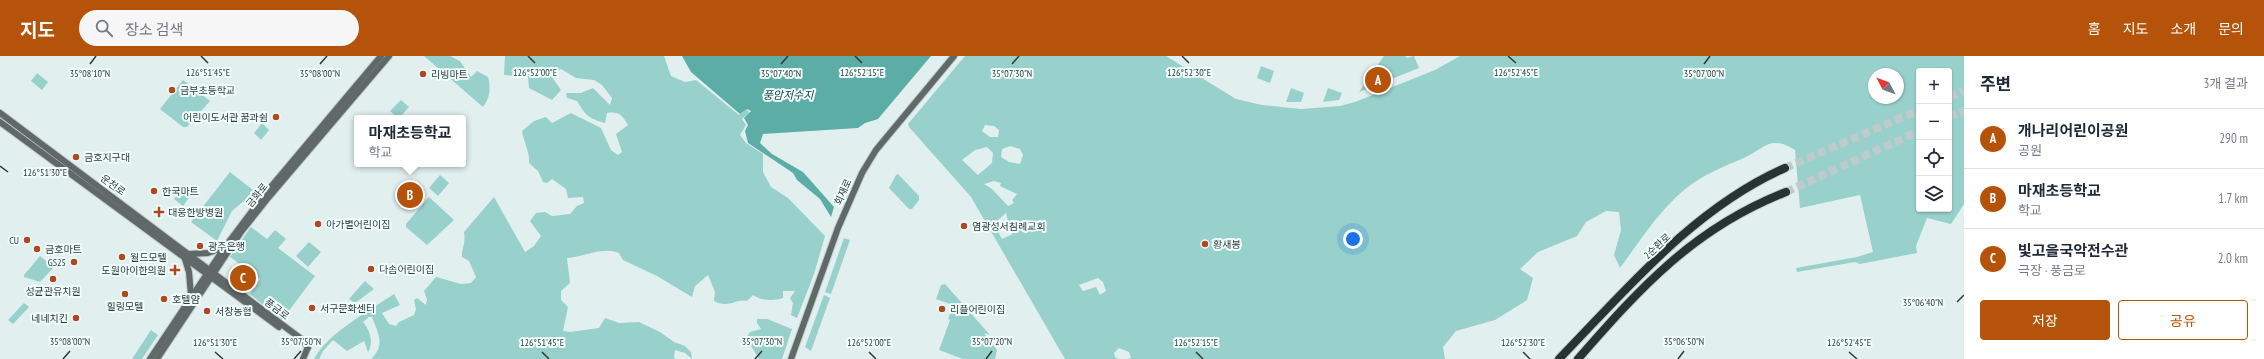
<!DOCTYPE html>
<html lang="ko">
<head>
<meta charset="utf-8">
<style>
  body { margin:0; font-family:"PT Sans Narrow","Noto Sans KR",sans-serif; background:#f6f6f7; color:#1f2937 }
  .controls { position:absolute; right:12px; top:12px; display:grid; overflow:hidden; border-radius:4px; box-shadow:0 1px 3px #0004 }
  .controls button { width:36px; height:36px; display:grid; place-items:center; padding:0; border:0; border-bottom:1px solid #e0e1e3; background:#fff; color:#1f2937; font:20px sans-serif }
  .compass { position:absolute; left:1868px; top:12px; width:36px; height:36px; border-radius:50%; background:#fff; box-shadow:0 1px 3px #0004; rotate:311deg }
  .you { position:absolute; left:1353px; top:183px; width:14px; height:14px; margin:-10px; border:3px solid #fff; border-radius:50%; background:#1a73e8; box-shadow:0 0 0 6px #1a73e833 }
  .badge { display:grid; place-items:center; width:26px; height:26px; border-radius:50%; background:#b45309; color:#fff; font-size:13px; font-weight:700 }
  .pin { position:absolute; translate:-50% -50%; border:2px solid #fff; box-shadow:0 1px 4px #0006 }
  .popup { position:absolute; left:354px; top:59px; width:112px; height:52px; box-sizing:border-box; display:grid; place-content:center; border-radius:4px; background:#fff; filter:drop-shadow(0 1px 3px #0005); font-size:13px; white-space:nowrap; color:#747a83 }
  .popup b { font-size:15px; color:#1f2937 }
  .popup::after { content:''; position:absolute; left:50%; top:100%; margin-left:-8px; border:8px solid transparent; border-top-color:#fff }
  .list { margin:0; padding:0; list-style:none }
  h2 { display:flex; justify-content:space-between; align-items:center; height:52px; margin:0; padding:0 16px; font-size:17px }
  h2 small { font-size:13px; font-weight:400; color:#747a83 }
  .list li { display:grid; grid-template-columns:26px 1fr auto; gap:12px; align-items:center; box-sizing:border-box; height:60px; padding:0 16px; border-top:1px solid #e0e1e3 }
  .list b { display:block; font-size:15px; white-space:nowrap }
  .list p { margin:0; font-size:13px; white-space:nowrap; color:#747a83 }
  .list em { font-size:13px; font-style:normal; color:#747a83 }
  .actions { display:flex; gap:8px; padding:12px 16px }
  .actions a { flex:1; padding:9px 0; border:1px solid #b45309; border-radius:4px; text-align:center; font-size:14px; color:#b45309 }
  .actions .main { background:#b45309; color:#fff }
  .icon { flex:none; width:22px; height:22px; fill:none; stroke:currentColor; stroke-width:2; stroke-linecap:round; stroke-linejoin:round }
  .map { position:relative; flex:none; width:1964px; height:303px; overflow:hidden }
  header { display:flex; align-items:center; gap:24px; box-sizing:border-box; height:56px; padding:0 20px; background:#b45309; color:#fff }
  header strong { font-size:19px }
  nav { display:flex; gap:22px; margin-inline-start:auto; font-size:14px }
  .search { width:280px; height:36px; background:#f6f6f7; display:flex; align-items:center; gap:10px; box-sizing:border-box; padding:0 14px; border-radius:22px; color:#747a83; font-size:15px }
  main { display:flex }
  aside { flex:1; background:#fff }
  .map>svg:first-child { display:block }
  .green { fill:#98d0cb; fill-rule:evenodd }
  .water { fill:#5dada7 }
  .lines { fill:none; stroke-linecap:round; stroke-linejoin:round }
  .highway-tunnel { stroke:#becbca; stroke-width:8; stroke-dasharray:8 4; stroke-linecap:butt }
  .secondary-casing { stroke:#becbca; stroke-width:8 }
  .highway-casing { stroke:#becbca; stroke-width:10 }
  .secondary { stroke:#606968; stroke-width:6 }
  .highway { stroke:#273332; stroke-width:8 }
  .ticks { fill:none; stroke:#323838; stroke-width:1.5 }
  .poi-dot { fill:#af4821; stroke:#effefc; stroke-width:1.5 }
  .labels { text-anchor:middle; dominant-baseline:central; stroke-width:4; stroke-linejoin:round; paint-order:stroke }
  .poi-label { font-size:10px; fill:#323838; stroke:#effefc; text-anchor:start }
  .street-label { font-size:10px; fill:#323838; stroke:#effefc }
  .water-label { font-size:11px; font-style:italic; fill:#133a38; stroke:#effefc }
  .ticks-label { font-size:10px; text-anchor:middle; fill:#323838; stroke:#effefc; stroke-width:4; stroke-linejoin:round; paint-order:stroke }
</style>
</head>
<body>
<header>
<strong>지도</strong>
<div class="search"><svg class="icon" aria-label="search" viewBox="0 0 24 24"><circle cx="10" cy="10" r="6"/><path d="M15 15l6 6"/></svg>장소 검색</div>
<nav><a>홈</a><a>지도</a><a>소개</a><a>문의</a></nav>
</header>
<main>
<div class="map">
<svg width="1964" height="303" viewBox="0 0 1964 303">
  <rect width="100%" height="100%" fill="#e1f0ef"/>
  <g class="green">
    <path d="M424,0h26l10,5 11,16 6,-6 11,6c3,11 2,21 -5,30z"/>
    <path d="M505,0h159l7,20 14,6 11,-2 43,35 8,-6 2,4 -7,6 4,6 -6,10 6,8 17,11v18l8,15 17,11 37,38 -11,38 -17,44 -6,-3 2,-12 -3,-5 5,-7h-12v7c-9,3 -22,3 -30,-3l-6,6c-10,-3 -19,8 -33,0l1,-9 -7,-17 -13,11 -3,11 -35,-21 -34,-16 -4,-7c-16,-7 -35,4 -52,5l3,25 -9,8v9l7,7 -5,24 7,1 29,-4 6,-10 14,5 20,-1 21,10 14,10 11,4 6,6 1,7 -7,-6 -10,-3 -1,8 2,1h-305c15,-14 7,-26 1,-42h-3l-6,5c7,8 11,21 5,30l-4,-11 -17,10 -14,-11 -10,11 -4,8h-5c14,-26 55,-48 80,-65l6,11 -18,8 7,11 7,2 3,-4 15,-7 2,-6 -2,-9 3,-2 9,7 1,-6 -3,-8 12,-14 25,7 10,-1 5,-6 -7,-16 -7,-4c-1,-7 4,-13 2,-25l30,-35 31,55 9,-6 7,-10 -11,-15 6,-8 9,-1 7,4 18,-2 7,-8 7,-3 -1,-6 -15,1 -2,-9 -14,-10 -5,4 -4,-1 -5,-11 -9,-8c1,-11 -5,-20 -7,-32l12,-10 12,-4 6,6 19,-10 30,15 10,22 7,5 4,-3 -6,-18 12,-9c-6,-10 -9,-14 -21,-12l-2,10c-17,-5 -19,-7 -28,-22l-10,-3 -1,-5h15l12,-5 17,17 2,-7 -10,-13 -8,-5 -18,-2 -15,-9 -11,5 11,16 -9,10 -23,-12 -1,-11 -24,-2z"/>
    <path d="M965,0h201l70,43 26,6 39,4 39,-3 15,-4 80,-32 25,-14h504v148l-13,20 -24,-6 -11,28 1,7 -57,11 -5,-2 -58,10 -1,-4 61,-11 16,-5 -13,-57 -60,13 -5,-58c-25,-15 -29,-3 -49,7 -21,9 -44,18 -62,33 -26,22 -44,51 -64,78l-6,-13 7,-25 -2,-18 -13,-1 -20,11 -9,14 -39,16 -18,17 13,9 -6,22 -32,20 -39,11 -13,16 2,12h-318l4,-1 -2,-6 -10,-4 -5,5 1,4 3,2h-53l-94,-162 -62,-70 -1,-3zM1919,15h30v138h-30zM1874,18h24v24h-24zM985,69l9,1 5,4 -1,7h-8l-8,-6zM1010,90l10,3 3,6 -3,9 -11,-2 -8,-5 1,-8zM987,91l6,6 -1,10 -14,12 -16,-15 13,-10zM994,125l7,2 -1,3 17,8 -5,6 2,3 -6,3 -16,-17 -8,-5zM1006,157l2,8 7,9 -4,5 -9,4 -6,-12 1,-6zM1098,222l5,4 3,9 -6,4 -4,-8 -13,4 -4,-6z"/>
    <path d="M1384,0h21l2,2 7,-2 5,12 -60,24z"/>
    <path d="M1261,10l13,5 -4,12 -13,-5z"/>
    <path d="M37,17l11,9 -6,8 -11,-9z"/>
    <path d="M183,24l27,21 -23,26h-4l-23,-18z"/>
    <path d="M1291,32l13,5 -3,9h-15z"/>
    <path d="M1328,32l14,5 -3,7 -16,2z"/>
    <path d="M401,44l8,7 -8,9h-5l-6,-5z"/>
    <path d="M262,67l7,7 -8,10 -7,-7z"/>
    <path d="M230,116l23,18v3l-21,18 -15,30 -26,-19z"/>
    <path d="M898,118l21,22v4l-7,9h-3l-20,-21 7,-13z"/>
    <path d="M440,119l9,8 -11,13 -9,-8z"/>
    <path d="M182,133l9,6 -8,11 -9,-7z"/>
    <path d="M429,141l25,23 -27,25 -21,-18v-3z"/>
    <path d="M251,171l16,12 8,-9 11,9 -8,9 37,28 -33,44 -32,-26 10,-15 -30,-22z"/>
    <path d="M844,182l6,2 -19,54 -6,-2z"/>
    <path d="M309,186l12,10 -13,15 -12,-11z"/>
    <path d="M40,200l14,11 -14,15 -16,-5v-2z"/>
    <path d="M365,225l9,8 -19,14 -6,-4z"/>
    <path d="M945,228l45,51 -6,-2 13,17 -2,9h-32l-24,-9 11,-30 -2,-1 5,-14 -17,-6 5,-14z"/>
    <path d="M824,239l6,3 -19,53 -6,-4z"/>
    <path d="M24,247l5,4 -16,17 -5,-4z"/>
    <path d="M757,263h10l25,10 -10,30h-23l-13,-21 4,-6 11,-3 -4,-6z"/>
    <path d="M151,274l7,5 -16,24h-10z"/>
  </g>
  <path class="water" d="M682,0h249l-53,63 -13,4 -7,5 -95,6 -3,9 12,11 31,18 31,35 -3,10 -11,-18 -23,-19 -4,-7 -45,-30 -3,-12 3,-6 -4,-7 7,-7 -4,-2 -7,5 -49,-42z"/>
  <g class="lines">
    <g class="highway-tunnel">
      <path d="M1949,41l15,-6"/>
      <path d="M1949,61l15,-6"/>
      <path d="M1785,112l134,-58"/>
      <path d="M1786,136l133,-61"/>
    </g>
    <g class="secondary-casing">
      <g id="secondary">
        <path d="M0,57l300,225 8,9"/>
        <path d="M0,66l279,205"/>
        <path d="M189,198l19,-1 17,-6"/>
        <path d="M185,203l4,13 2,24"/>
        <path d="M150,303l75,-112 40,-53 116,-138"/>
        <path d="M157,303l84,-127 27,-34 121,-142"/>
        <path d="M303,303l5,-12"/>
        <path d="M791,303l47,-131 24,-55 14,-23 78,-94"/>
      </g>
    </g>
    <g class="highway-casing">
      <g id="highway">
        <path d="M1559,303c68,-70 135,-151 226,-191"/>
        <path d="M1578,303c63,-72 116,-131 208,-167"/>
      </g>
    </g>
    <use href="#secondary" class="secondary"/>
    <use href="#highway" class="highway"/>
  </g>
  <path class="ticks" d="M201,0l7,7M528,0l7,7M855,0l7,7M1182,0l7,7M1508,0l8,7M90,8l6,-8M320,8l7,-8M781,8l7,-8M1012,8l7,-8M1704,8l6,-8M0,110l8,6M1957,246l7,-7M215,296l8,7M542,296l7,7M869,296l7,7M1196,296l7,7M1523,296l7,7M1849,296l8,7M63,303l7,-8M294,303l7,-8M755,303l7,-8M986,303l6,-8M1678,303l6,-8"/>
  <g class="poi-dot">
    <circle cx="423" cy="18" r="4"/>
    <circle cx="172" cy="34" r="4"/>
    <circle cx="276" cy="61" r="4"/>
    <circle cx="76" cy="101" r="4"/>
    <circle cx="154" cy="135" r="4"/>
    <path d="M157 150h4v4h4v4h-4v4h-4v-4h-4v-4h4z"/>
    <circle cx="318" cy="168" r="4"/>
    <circle cx="964" cy="170" r="4"/>
    <circle cx="27" cy="184" r="4"/>
    <circle cx="1205" cy="188" r="4"/>
    <circle cx="200" cy="190" r="4"/>
    <circle cx="37" cy="193" r="4"/>
    <circle cx="122" cy="201" r="4"/>
    <circle cx="74" cy="206" r="4"/>
    <circle cx="371" cy="213" r="4"/>
    <path d="M173 208h4v4h4v4h-4v4h-4v-4h-4v-4h4z"/>
    <circle cx="53" cy="223" r="4"/>
    <circle cx="125" cy="238" r="4"/>
    <circle cx="164" cy="243" r="4"/>
    <circle cx="312" cy="252" r="4"/>
    <circle cx="942" cy="253" r="4"/>
    <circle cx="207" cy="255" r="4"/>
    <circle cx="76" cy="262" r="4"/>
  </g>
  <g class="labels">
    <g class="poi-label">
      <text x="431" y="18">리빙마트</text>
      <text x="180" y="34">금부초등학교</text>
      <text x="268" y="61" text-anchor="end">어린이도서관 꿈과쉼</text>
      <text x="84" y="101">금호지구대</text>
      <text x="162" y="135">한국마트</text>
      <text x="168" y="156">대웅한방병원</text>
      <text x="326" y="168">아가별어린이집</text>
      <text x="972" y="170">염광성서침례교회</text>
      <text x="19" y="184" text-anchor="end">CU</text>
      <text x="1213" y="188">황새봉</text>
      <text x="208" y="190">광주은행</text>
      <text x="45" y="193">금호마트</text>
      <text x="130" y="201">월드모텔</text>
      <text x="66" y="206" text-anchor="end">GS25</text>
      <text x="379" y="213">다솜어린이집</text>
      <text x="166" y="214" text-anchor="end">도원아이한의원</text>
      <text x="53" y="235" text-anchor="middle">성균관유치원</text>
      <text x="172" y="243">호텔얌</text>
      <text x="125" y="250" text-anchor="middle">힐링모텔</text>
      <text x="320" y="252">서구문화센터</text>
      <text x="950" y="253">리플어린이집</text>
      <text x="215" y="255">서창농협</text>
      <text x="68" y="262" text-anchor="end">네네치킨</text>
    </g>
    <g class="street-label">
      <text transform="translate(113 129) rotate(36)">운천로</text>
      <text transform="translate(843 136) rotate(-66)">회재로</text>
      <text transform="translate(257 139) rotate(-51)">금화로</text>
      <text transform="translate(1657 190) rotate(-43)">2순환로</text>
      <text transform="translate(277 253) rotate(37)">풍금로</text>
    </g>
    <g class="water-label">
      <text x="788" y="39">풍암저수지</text>
    </g>
  </g>
  <g class="ticks-label">
    <text x="208" y="20">126°51'45"E</text>
    <text x="535" y="20">126°52'00"E</text>
    <text x="1189" y="20">126°52'30"E</text>
    <text x="862" y="20">126°52'15"E</text>
    <text x="1516" y="20">126°52'45"E</text>
    <text x="90" y="21">35°08'10"N</text>
    <text x="320" y="21">35°08'00"N</text>
    <text x="781" y="21">35°07'40"N</text>
    <text x="1012" y="21">35°07'30"N</text>
    <text x="1704" y="21">35°07'00"N</text>
    <text x="45" y="120">126°51'30"E</text>
    <text x="1923" y="250">35°06'40"N</text>
    <text x="70" y="289">35°08'00"N</text>
    <text x="301" y="289">35°07'50"N</text>
    <text x="762" y="289">35°07'30"N</text>
    <text x="992" y="289">35°07'20"N</text>
    <text x="1684" y="289">35°06'50"N</text>
    <text x="215" y="290">126°51'30"E</text>
    <text x="542" y="290">126°51'45"E</text>
    <text x="869" y="290">126°52'00"E</text>
    <text x="1196" y="290">126°52'15"E</text>
    <text x="1523" y="290">126°52'30"E</text>
    <text x="1849" y="290">126°52'45"E</text>
  </g>
</svg>
<div class="controls">
<button>+</button>
<button>−</button>
<button><svg class="icon" aria-label="locate" viewBox="0 0 24 24"><circle cx="12" cy="12" r="6"/><path d="M12 2v4M12 18v4M2 12h4M18 12h4"/></svg></button>
<button><svg class="icon" aria-label="layers" viewBox="0 0 24 24"><path d="M12 4l9 5-9 5-9-5zM3 14l9 5 9-5"/></svg></button>
</div>
<svg class="compass" viewBox="-18 -18 36 36"><path d="M0-13l5 13h-10z" fill="#e53935"/><path d="M0 13l5-13h-10z" fill="#747a83"/></svg>
<div class="you"></div>
<div class="pin badge" style="left:1378px;top:24px">A</div>
<div class="pin badge" style="left:410px;top:139px">B</div>
<div class="popup"><b>마재초등학교</b>학교</div>
<div class="pin badge" style="left:243px;top:222px">C</div>
</div>
<aside>
<h2>주변<small>3개 결과</small></h2>
<ul class="list">
<li><span class="badge">A</span><div><b>개나리어린이공원</b><p>공원</p></div><em>290 m</em></li>
<li><span class="badge">B</span><div><b>마재초등학교</b><p>학교</p></div><em>1.7 km</em></li>
<li><span class="badge">C</span><div><b>빛고을국악전수관</b><p>극장 · 풍금로</p></div><em>2.0 km</em></li>
</ul>
<div class="actions"><a class="main">저장</a><a>공유</a></div>
</aside>
</main>
</body>
</html>
